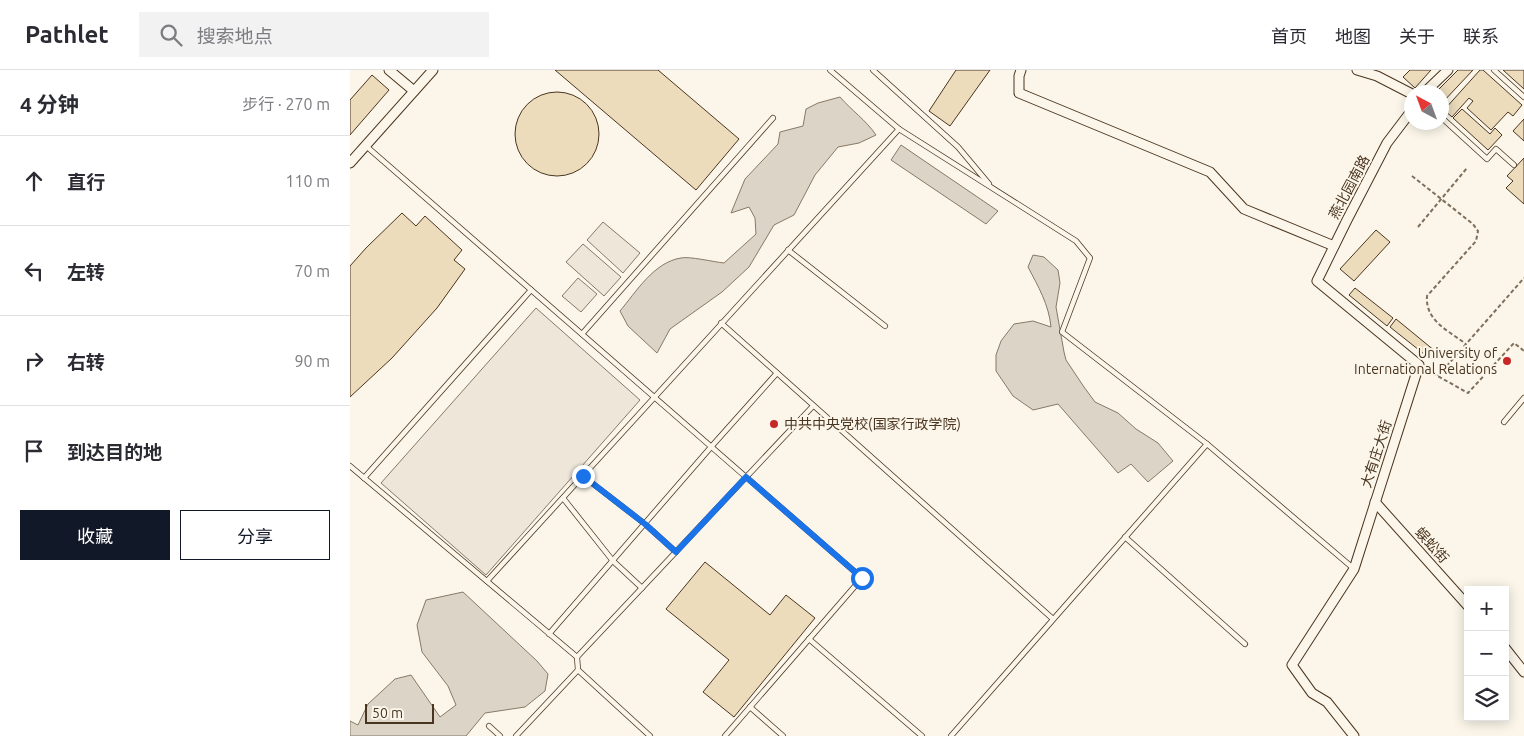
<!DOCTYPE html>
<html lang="zh">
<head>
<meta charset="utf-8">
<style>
  body { margin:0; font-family:Ubuntu,"Noto Sans SC",sans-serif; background:#f2f2f3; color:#2b2b33 }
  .controls { position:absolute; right:15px; bottom:15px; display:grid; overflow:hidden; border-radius:0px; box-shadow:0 2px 12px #0003 }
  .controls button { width:45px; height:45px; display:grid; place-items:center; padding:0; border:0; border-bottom:1px solid #e1e1e2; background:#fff; color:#2b2b33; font:25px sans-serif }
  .compass { position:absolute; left:1054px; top:15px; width:45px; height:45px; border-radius:50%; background:#fff; box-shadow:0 2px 12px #0003; rotate:319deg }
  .scale { position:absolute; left:15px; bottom:12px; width:69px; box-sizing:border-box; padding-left:5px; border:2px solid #4a3520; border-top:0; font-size:14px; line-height:18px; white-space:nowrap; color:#4a3520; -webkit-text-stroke:4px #fbf6e9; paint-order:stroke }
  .stop { position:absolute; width:15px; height:15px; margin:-11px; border:4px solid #1a73e8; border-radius:50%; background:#fff }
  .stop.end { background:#1a73e8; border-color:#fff; box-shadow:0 1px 5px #0008 }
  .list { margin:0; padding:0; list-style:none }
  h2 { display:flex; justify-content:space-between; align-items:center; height:65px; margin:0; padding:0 20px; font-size:21px }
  h2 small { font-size:16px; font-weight:400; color:#7c7c81 }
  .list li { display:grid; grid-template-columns:32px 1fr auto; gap:15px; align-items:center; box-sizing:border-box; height:90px; padding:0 20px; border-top:1px solid #e1e1e2 }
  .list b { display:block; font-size:19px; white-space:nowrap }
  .list em { font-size:16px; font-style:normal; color:#7c7c81 }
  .actions { display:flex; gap:10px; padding:15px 20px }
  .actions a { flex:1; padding:11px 0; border:1px solid #111827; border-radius:0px; text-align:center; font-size:18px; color:#111827 }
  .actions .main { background:#111827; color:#fff }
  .icon { flex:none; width:28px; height:28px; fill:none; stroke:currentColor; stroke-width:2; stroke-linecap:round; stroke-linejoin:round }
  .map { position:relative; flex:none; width:1174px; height:666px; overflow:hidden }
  header { display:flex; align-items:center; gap:30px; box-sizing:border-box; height:70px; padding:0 25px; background:#fff; border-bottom:1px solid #e1e1e2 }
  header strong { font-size:24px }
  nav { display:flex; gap:28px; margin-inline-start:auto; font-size:18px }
  .search { width:350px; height:45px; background:#f2f2f3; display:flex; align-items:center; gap:12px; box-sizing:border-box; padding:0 18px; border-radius:0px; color:#7c7c81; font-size:19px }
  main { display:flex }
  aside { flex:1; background:#fff }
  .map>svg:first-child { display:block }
  .green { fill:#ede6d9; stroke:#887966 }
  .water { fill:#dcd4c6; stroke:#887966 }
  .building { fill:#ecdcbc; stroke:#4a3520 }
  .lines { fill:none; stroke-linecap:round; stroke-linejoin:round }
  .lane-casing { stroke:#4a3520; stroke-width:6 }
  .street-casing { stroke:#4a3520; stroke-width:11 }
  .path { stroke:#7f6f5c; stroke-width:2; stroke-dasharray:4 2.5; stroke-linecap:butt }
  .lane { stroke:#fbf6e9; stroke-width:4.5 }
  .street { stroke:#fbf6e9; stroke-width:9 }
  .route { stroke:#1a73e8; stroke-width:6 }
  .poi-dot { fill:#c62828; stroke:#fbf6e9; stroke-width:2 }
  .labels { text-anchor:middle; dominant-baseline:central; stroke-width:4; stroke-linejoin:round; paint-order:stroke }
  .street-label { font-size:14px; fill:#4a3520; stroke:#fbf6e9 }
  .poi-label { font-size:14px; fill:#4a3520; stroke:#fbf6e9; text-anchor:end }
</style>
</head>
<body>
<header>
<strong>Pathlet</strong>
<div class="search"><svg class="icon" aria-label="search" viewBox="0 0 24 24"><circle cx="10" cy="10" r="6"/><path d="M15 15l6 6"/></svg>搜索地点</div>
<nav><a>首页</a><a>地图</a><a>关于</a><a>联系</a></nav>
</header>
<main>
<aside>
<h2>4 分钟<small>步行 · 270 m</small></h2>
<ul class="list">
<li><svg class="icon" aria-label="ahead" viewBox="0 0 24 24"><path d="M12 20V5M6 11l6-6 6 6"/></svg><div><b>直行</b></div><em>110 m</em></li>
<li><svg class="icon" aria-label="left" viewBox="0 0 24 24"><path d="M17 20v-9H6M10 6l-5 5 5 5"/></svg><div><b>左转</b></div><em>70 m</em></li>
<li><svg class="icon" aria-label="right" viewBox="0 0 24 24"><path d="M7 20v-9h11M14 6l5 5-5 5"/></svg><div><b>右转</b></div><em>90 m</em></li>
<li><svg class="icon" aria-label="arrive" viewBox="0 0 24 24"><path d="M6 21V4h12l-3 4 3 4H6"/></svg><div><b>到达目的地</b></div></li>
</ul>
<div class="actions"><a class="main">收藏</a><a>分享</a></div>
</aside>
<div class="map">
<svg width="1174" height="666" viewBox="0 0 1174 666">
  <rect width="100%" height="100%" fill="#fbf6e9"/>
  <g class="green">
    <path d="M253,152l37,31 -17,20 -36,-33z"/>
    <path d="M233,174l38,33 -17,19 -38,-34z"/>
    <path d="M228,208l19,16 -16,18 -19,-16z"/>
    <path d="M186,238l104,92 -154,175 -105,-92z"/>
  </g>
  <g class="water">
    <path d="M490,27c11,13 26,23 36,38l-17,8 -21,4 -23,28 -21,40 -20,10 -25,42 -27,25 -52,37 -13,24 -29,-27 -8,-15c16,-19 34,-49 61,-53 8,-2 33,4 43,5l32,-29 -1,-16 -6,-11 -18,6 14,-34 33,-35 2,-12 23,-6 3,-17 12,-6z"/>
    <path d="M551,75l97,66 -12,13 -95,-64z"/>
    <path d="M683,185l11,2 14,13 2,13 -4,24 8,45 2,8 18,27 11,15 23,11 18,16 22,14 15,18 -25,21 -17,-18 -13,9 -60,-69 -25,6 -20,-14 -17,-25v-16l5,-14 13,-17 19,-3 18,6c-2,-22 -13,-41 -23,-60z"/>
    <path d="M113,522l74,69 11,13 -3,17 -20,16 -40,6 -19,23h-116v-15l8,4 10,-21 27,-25 16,-4 29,42 16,-12 -8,-19 -26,-34 -5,-27 9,-25z"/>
  </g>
  <g class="building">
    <path d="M205,0h103l81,69 -43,51z"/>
    <path d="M606,0h34l-40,56 -21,-15z"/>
    <path d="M1060,0h21l-16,18 -12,-11z"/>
    <path d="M1108,0h15l-31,33v-11h-6z"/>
    <path d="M1130,0h3l39,35 -9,11 -5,-4 -17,18 -24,-22 6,-7 -4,-3 -17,19 -8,-7z"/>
    <path d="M1153,0h21v19z"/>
    <path d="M22,5l17,15 -39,45v-35z"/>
    <circle cx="207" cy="64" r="42"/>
    <path d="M1112,39l28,25 5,-6 7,7 -14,15 -35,-32z"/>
    <path d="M1174,49v22l-11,-10z"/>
    <path d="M1174,88v46l-18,-16 7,-7 -6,-5z"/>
    <path d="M52,143l14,13 9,-10 37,34 -8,10 11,9 -28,39 -45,50 -42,39v-131l16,-18z"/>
    <path d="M1026,160l14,12 -36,39 -14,-12z"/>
    <path d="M1005,218l38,30 -6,8 -38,-31z"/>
    <path d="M1046,249l39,32 -6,7 -39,-31z"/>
    <path d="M355,492l65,53 16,-20 29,23 -81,99 -31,-25 26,-32 -63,-51z"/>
  </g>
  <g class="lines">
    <g class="lane-casing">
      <g id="lane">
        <path d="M480,0l69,59 177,112 14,17 -28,74 145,112 146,124"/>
        <path d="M523,0l85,77 31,37"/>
        <path d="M1144,0l30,27"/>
        <path d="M1092,48l45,41 9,-10 18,16"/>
        <path d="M16,76l496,432 -137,158"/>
        <path d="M438,180l97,76"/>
        <path d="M371,253l332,296"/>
        <path d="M232,264l191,-216"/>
        <path d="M1154,352l20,-24"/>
        <path d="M0,396l227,191 1,13 72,66"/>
        <path d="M233,406l62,48 31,28"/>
        <path d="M14,408l167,-188"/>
        <path d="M213,428l50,63 29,27"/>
        <path d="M775,467l120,107"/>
        <path d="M137,511l412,-452"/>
        <path d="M199,564l162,-187 66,-74"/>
        <path d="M459,569l113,97"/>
        <path d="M227,587l236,-251"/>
        <path d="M400,637l33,29"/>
        <path d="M139,656l11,10"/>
        <path d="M166,666l62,-66"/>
        <path d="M601,666l256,-292"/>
      </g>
    </g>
    <g class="street-casing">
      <g id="street">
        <path d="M39,0l25,21"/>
        <path d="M671,0l-2,6v17l191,79 34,37 90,37"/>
        <path d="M1007,0l20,6 35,18"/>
        <path d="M1075,22l23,-22"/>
        <path d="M0,93l83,-93"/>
        <path d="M1025,432l93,104"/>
        <path d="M1155,578l19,24"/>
        <path d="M1004,666l-27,-34 -15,-9 -20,-28 62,-96 65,-204 -102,-84 30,-61 40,-77 25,-33"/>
      </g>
    </g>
    <g class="path">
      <path d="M1062,106l61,48 5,7 -2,10 -49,55c-2,25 22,35 39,48"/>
      <path d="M1068,157l49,-59"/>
      <path d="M1077,300l41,23 46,-50 10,8"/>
      <path d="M1088,306l86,-98"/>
    </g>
    <use href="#lane" class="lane"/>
    <use href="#street" class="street"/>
  </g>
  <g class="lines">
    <path class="route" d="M233,406l62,48 31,28 70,-75 116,101"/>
  </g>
  <g class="poi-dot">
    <circle cx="1157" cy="291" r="5"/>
    <circle cx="424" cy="354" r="5"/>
  </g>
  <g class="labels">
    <g class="street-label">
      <text transform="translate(999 117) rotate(-62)">燕北园南路</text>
      <text transform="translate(1026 384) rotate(-72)">大有庄大街</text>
      <text transform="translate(1082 475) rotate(48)">蜈蚣街</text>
    </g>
    <g class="poi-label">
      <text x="1147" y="283">University of<tspan x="1147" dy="16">International Relations</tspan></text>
      <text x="434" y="354" text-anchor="start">中共中央党校(国家行政学院)</text>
    </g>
  </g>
</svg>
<div class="controls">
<button>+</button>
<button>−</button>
<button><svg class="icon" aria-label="layers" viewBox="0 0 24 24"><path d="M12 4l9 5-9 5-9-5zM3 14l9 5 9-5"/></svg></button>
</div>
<svg class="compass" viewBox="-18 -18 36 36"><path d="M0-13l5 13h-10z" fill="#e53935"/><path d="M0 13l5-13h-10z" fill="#7c7c81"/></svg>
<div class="scale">50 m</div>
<div class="stop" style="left:512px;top:508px"></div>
<div class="stop end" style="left:233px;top:406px"></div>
</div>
</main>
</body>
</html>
